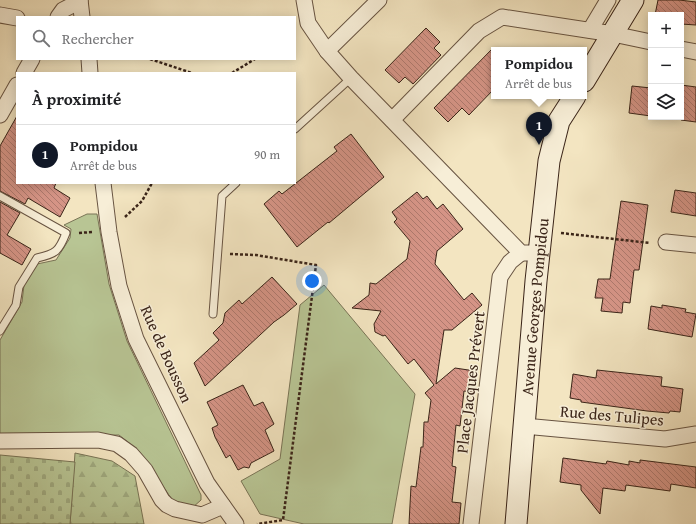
<!DOCTYPE html>
<html lang="fr">
<head>
<meta charset="utf-8">
<style>
  body { margin:0; font-family:"Gentium Book Plus",serif; background:#f6f6f6; color:#202124 }
  .controls { position:absolute; right:12px; top:12px; display:grid; overflow:hidden; border-radius:0px; box-shadow:0 2px 10px #0003 }
  .controls button { width:36px; height:36px; display:grid; place-items:center; padding:0; border:0; border-bottom:1px solid #e0e0e0; background:#fff; color:#202124; font:20px sans-serif }
  .you { position:absolute; left:312px; top:281px; width:14px; height:14px; margin:-10px; border:3px solid #fff; border-radius:50%; background:#1a73e8; box-shadow:0 0 0 6px #1a73e833 }
  .badge { display:grid; place-items:center; width:26px; height:26px; border-radius:50%; background:#111827; color:#fff; font-size:13px; font-weight:700 }
  .pin { position:absolute; translate:-50% -33px; filter:drop-shadow(0 1px 2px #0008) }
  .pin::after { content:''; position:absolute; top:21px; width:14px; height:12px; background:inherit; clip-path:polygon(0 0,100% 0,50% 100%) }
  .popup { position:absolute; left:491px; top:47px; width:96px; height:52px; box-sizing:border-box; display:grid; place-content:center; border-radius:0px; background:#fff; filter:drop-shadow(0 1px 3px #0005); font-size:13px; white-space:nowrap; color:#757577 }
  .popup b { font-size:15px; color:#202124 }
  .popup::after { content:''; position:absolute; left:50%; top:100%; margin-left:-8px; border:8px solid transparent; border-top-color:#fff }
  .list { margin:0; padding:0; list-style:none }
  h2 { display:flex; justify-content:space-between; align-items:center; height:52px; margin:0; padding:0 16px; font-size:17px }
  h2 small { font-size:13px; font-weight:400; color:#757577 }
  .list li { display:grid; grid-template-columns:26px 1fr auto; gap:12px; align-items:center; box-sizing:border-box; height:60px; padding:0 16px; border-top:1px solid #e0e0e0 }
  .list b { display:block; font-size:15px; white-space:nowrap }
  .list p { margin:0; font-size:13px; white-space:nowrap; color:#757577 }
  .list em { font-size:13px; font-style:normal; color:#757577 }
  .icon { flex:none; width:22px; height:22px; fill:none; stroke:currentColor; stroke-width:2; stroke-linecap:round; stroke-linejoin:round }
  .map { position:relative; flex:none; width:696px; height:524px; overflow:hidden }
  .search { position:absolute; background:#fff; box-shadow:0 2px 10px #0003; left:16px; top:16px; width:280px; height:44px; display:flex; align-items:center; gap:10px; box-sizing:border-box; padding:0 14px; border-radius:0px; color:#757577; font-size:15px }
  .panel { position:absolute; background:#fff; box-shadow:0 2px 10px #0003; left:16px; top:72px; width:280px; height:112px; border-radius:0px }
  .map>svg:first-child { display:block }
  .green { fill:#b8c594; stroke:#797456 }
  .forest { fill:url(#forest-firs); stroke:#797456 }
  .cemetery { fill:url(#cemetery-stones); stroke:#797456 }
  .building { fill:url(#building-back-hatch); stroke:#3a2418 }
  .lines { fill:none; stroke-linecap:round; stroke-linejoin:round }
  .lane-casing { stroke:#685442; stroke-width:9 }
  .street-casing { stroke:#685442; stroke-width:17 }
  .secondary-casing { stroke:#3a2418; stroke-width:23 }
  .path { stroke:#3a2418; stroke-width:2.5; stroke-dasharray:3 2; stroke-linecap:butt }
  .lane { stroke:#f7eed7; stroke-width:7 }
  .street { stroke:#f7eed7; stroke-width:15 }
  .secondary { stroke:#f7eed7; stroke-width:21 }
  .labels { text-anchor:middle; dominant-baseline:central; stroke-width:3; stroke-linejoin:round; paint-order:stroke }
  .street-label { font-size:16px; fill:#3a2418; stroke:#f7eed7 }
</style>
</head>
<body>
<div class="map">
<svg width="696" height="524" viewBox="0 0 696 524">
  <defs>
    <pattern id="forest-firs" width="22" height="20" patternUnits="userSpaceOnUse"><rect width="22" height="20" fill="#b8c594"/><path d="M5 1l3.5 6h-7zM16 11l3.5 6h-7z" fill="#9fa97f"/></pattern>
    <pattern id="cemetery-stones" width="16" height="16" patternUnits="userSpaceOnUse"><rect width="16" height="16" fill="#b8c594"/><path d="M2 7V4a2 2 0 0 1 4 0v3zM10 15v-3a2 2 0 0 1 4 0v3z" fill="#9fa97f"/></pattern>
    <pattern id="building-back-hatch" width="6" height="6" patternUnits="userSpaceOnUse"><rect width="6" height="6" fill="#d59486"/><path d="M-1 5l2 2M0 0l6 6M5-1l2 2" fill="none" stroke="#ae796d"/></pattern>
  </defs>
  <rect width="100%" height="100%" fill="#f3e5c1"/>
  <filter id="stains"><feTurbulence type="fractalNoise" baseFrequency=".005" numOctaves="4"/><feColorMatrix values="0 0 0 0 .2 0 0 0 0 .09 0 0 0 0 .02 0 0 0 .5 -.17"/></filter>
  <radialGradient id="worn" r=".72"><stop offset=".6" stop-color="#630" stop-opacity="0"/><stop offset="1" stop-color="#630" stop-opacity=".3"/></radialGradient>
  <g class="green">
    <path d="M87,214h10l12,70 18,57 74,154v5l-9,8 -19,-7 -34,-50 -20,-16 -119,2v-97l22,-38 2,-17 13,-21 19,-4 14,-22 1,-9 -7,-4z"/>
    <path d="M324,285l91,109 -23,130h-88l-44,-10 -19,-33 39,-22 20,-154z"/>
  </g>
  <path class="forest" d="M75,453l37,8 23,15 9,48h-74z"/>
  <path class="cemetery" d="M0,455l75,7 -5,62h-70z"/>
  <g class="building">
    <path d="M658,0h21l17,2v23l-15,-1v-9h-26z"/>
    <path d="M426,28l14,14 -6,6 7,7 -28,29 -8,-7 -6,6 -14,-13z"/>
    <path d="M494,47v42l-25,26 -7,-7 -14,14 -14,-14z"/>
    <path d="M681,85l15,2v35l-15,-2z"/>
    <path d="M632,86l19,2v28l-22,-3z"/>
    <path d="M17,116v67h39l-2,5 16,10 -10,19 -32,-19 -3,6 -25,-13v-45z"/>
    <path d="M351,134l33,43 -55,46 -1,-1 -31,25 -33,-43 15,-13 3,3 55,-43 -3,-4z"/>
    <path d="M675,190l21,3v23l-25,-4z"/>
    <path d="M417,192l6,7 4,-3 10,13 6,-5 20,25 -26,22 -2,13 29,36 8,-7 10,12 -30,25h-8l-8,54 19,-16 20,3 -2,21 -9,-1 -4,35 -4,-1 -4,41 4,1 -4,35 9,1 -2,21h-50l2,-38 5,1 5,-40h2l1,-25h4l3,-22 -6,-7 9,-8 -20,-26 -6,5 -23,-29 -2,1 -8,-4 -1,-8 7,-13 -29,-3 17,-13 1,-12 6,1 31,-25 3,-18 -16,-19 3,-3 -5,-7z"/>
    <path d="M621,201l27,4 -9,65h-5l-4,33 -7,-1 -1,11 -21,-2 2,-13h-8l3,-19h12z"/>
    <path d="M0,202l20,11 -13,22 24,14 -9,16 -22,-12z"/>
    <path d="M272,277l25,27 -13,11 -10,7 -69,64 -11,-23 25,-23 -6,-7 10,-10 2,-10 14,-13 3,4z"/>
    <path d="M662,305l24,4 -1,3 11,2 -4,23 -44,-8 3,-23 11,2z"/>
    <path d="M597,370l65,7 -1,9 22,3 -3,23 -10,-1 -1,2 -22,-2 -66,-9v-2l-11,-2 3,-24 23,4z"/>
    <path d="M243,385l11,21 9,-4 11,22 -9,6 9,21 -23,12 -2,5 -5,-1 -6,3 -8,-15 -4,3 -11,-21 -3,-9 6,-3 -11,-23z"/>
    <path d="M563,458l43,6 1,-3 22,4v-4l11,2v-3l56,7v21l-25,-4 -1,7 -44,-6 -1,6 -22,-3 -3,26 -19,-24v-5l-21,-3z"/>
  </g>
  <g class="lines">
    <g class="lane-casing">
      <g id="lane">
        <path d="M295,129l56,-51"/>
        <path d="M0,196l66,37c-7,18 -10,21 -29,25l-18,29 -3,18 -16,26"/>
        <path d="M213,314l9,-118 14,-13"/>
      </g>
    </g>
    <g class="street-casing">
      <g id="street">
        <path d="M80,0l2,17"/>
        <path d="M304,0l4,23 19,28 24,27 170,175h18"/>
        <path d="M0,15l17,3"/>
        <path d="M58,17l5,-7 17,-9"/>
        <path d="M590,30l18,-30"/>
        <path d="M681,49l15,3"/>
        <path d="M327,51l52,-51"/>
        <path d="M89,59l1,14"/>
        <path d="M24,73l8,-14"/>
        <path d="M0,115l17,-30"/>
        <path d="M392,120l87,-89 23,-14 111,17 38,8"/>
        <path d="M103,183l6,49 10,54 17,53 71,144 29,41"/>
        <path d="M666,242l30,3"/>
        <path d="M524,426l141,13 31,-5"/>
        <path d="M0,441l98,-1 19,4 14,10 14,16 17,30 5,5 8,4 27,6 21,-9"/>
        <path d="M471,524l29,-247 10,-15 11,-9"/>
      </g>
    </g>
    <g class="secondary-casing">
      <g id="secondary">
        <path d="M584,81l49,-81"/>
        <path id="s1" d="M516,524l20,-243 13,-120 10,-40 16,-25"/>
      </g>
    </g>
    <g class="path">
      <path d="M150,59l42,14"/>
      <path d="M232,73l23,-14"/>
      <path d="M125,217l17,-16 10,-18"/>
      <path d="M79,233l13,-1"/>
      <path d="M561,233l89,10"/>
      <path d="M230,254l26,1 60,10 -33,255 -26,4"/>
    </g>
    <use href="#lane" class="lane"/>
    <use href="#street" class="street"/>
    <use href="#secondary" class="secondary"/>
  </g>
  <g class="labels">
    <g class="street-label">
      <text stroke="none"><textPath href="#s1" startOffset="218">Avenue Georges Pompidou</textPath></text>
      <text transform="translate(167 354) rotate(66)">Rue de Bousson</text>
      <text transform="translate(470 382) rotate(-83)">Place Jacques Prévert</text>
      <text transform="translate(612 415) rotate(5)">Rue des Tulipes</text>
    </g>
  </g>
  <rect width="100%" height="100%" filter="url(#stains)"/>
  <rect width="100%" height="100%" fill="url(#worn)"/>
</svg>
<div class="controls">
<button>+</button>
<button>−</button>
<button><svg class="icon" aria-label="layers" viewBox="0 0 24 24"><path d="M12 4l9 5-9 5-9-5zM3 14l9 5 9-5"/></svg></button>
</div>
<div class="you"></div>
<div class="pin badge" style="left:539px;top:145px">1</div>
<div class="popup"><b>Pompidou</b>Arrêt de bus</div>
<div class="search"><svg class="icon" aria-label="search" viewBox="0 0 24 24"><circle cx="10" cy="10" r="6"/><path d="M15 15l6 6"/></svg>Rechercher</div>
<section class="panel">
<h2>À proximité<small></small></h2>
<ul class="list">
<li><span class="badge">1</span><div><b>Pompidou</b><p>Arrêt de bus</p></div><em>90 m</em></li>
</ul>
</section>
</div>
</body>
</html>
